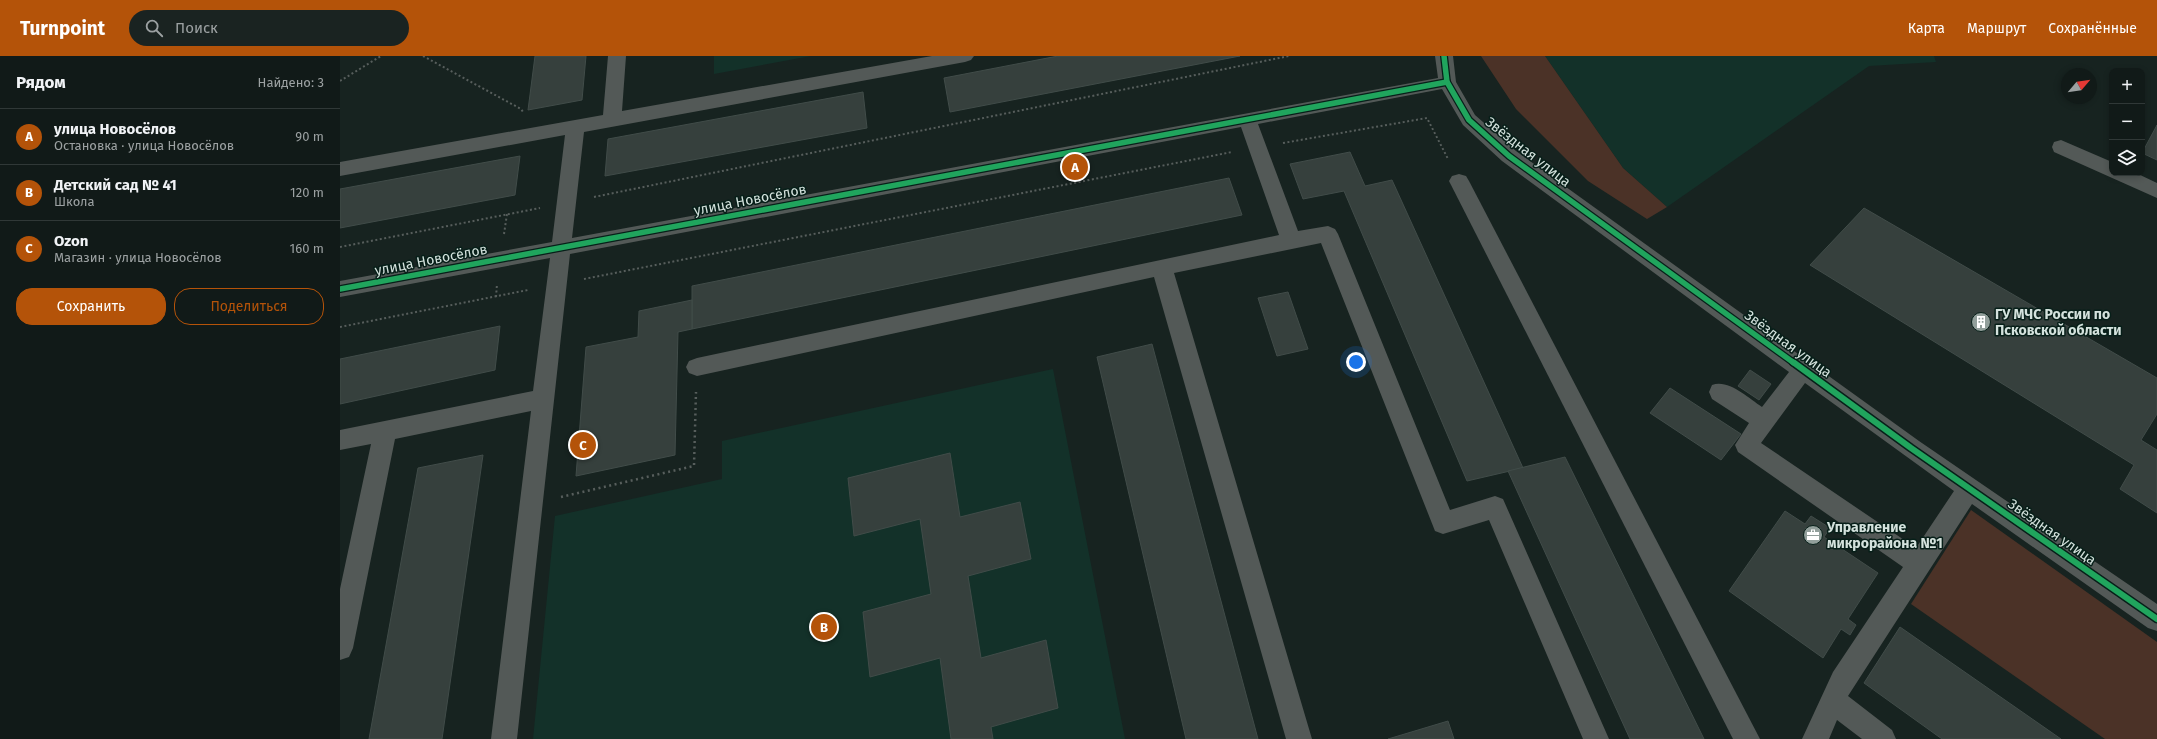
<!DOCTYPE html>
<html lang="ru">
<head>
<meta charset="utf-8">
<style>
  body { margin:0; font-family:"Fira Sans",sans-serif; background:#1a2321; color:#f1f3f6 }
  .controls { position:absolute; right:12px; top:12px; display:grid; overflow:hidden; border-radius:8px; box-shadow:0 2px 6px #0003 }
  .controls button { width:36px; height:36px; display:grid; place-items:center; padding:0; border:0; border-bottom:1px solid #303837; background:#111a18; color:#f1f3f6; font:20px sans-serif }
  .compass { position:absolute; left:1721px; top:12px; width:36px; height:36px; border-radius:50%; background:#111a18; box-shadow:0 2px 6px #0003; rotate:61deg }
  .you { position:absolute; left:1016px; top:306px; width:14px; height:14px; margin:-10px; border:3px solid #fff; border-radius:50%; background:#1a73e8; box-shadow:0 0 0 6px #1a73e833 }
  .badge { display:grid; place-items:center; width:26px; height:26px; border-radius:50%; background:#b45309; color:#fff; font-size:13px; font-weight:700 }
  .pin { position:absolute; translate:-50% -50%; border:2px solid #fff; box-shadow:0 1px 4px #0006 }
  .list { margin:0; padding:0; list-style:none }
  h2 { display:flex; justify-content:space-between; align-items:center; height:52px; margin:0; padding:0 16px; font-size:17px }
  h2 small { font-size:13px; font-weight:400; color:#9ca1a2 }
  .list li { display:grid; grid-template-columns:26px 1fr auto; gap:12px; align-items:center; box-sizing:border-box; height:56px; padding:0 16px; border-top:1px solid #303837 }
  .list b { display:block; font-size:15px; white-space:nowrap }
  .list p { margin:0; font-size:13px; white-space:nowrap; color:#9ca1a2 }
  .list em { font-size:13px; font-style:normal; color:#9ca1a2 }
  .actions { display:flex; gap:8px; padding:12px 16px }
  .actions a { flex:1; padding:9px 0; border:1px solid #b45309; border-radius:16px; text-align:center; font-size:14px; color:#b45309 }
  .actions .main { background:#b45309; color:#fff }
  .icon { flex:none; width:22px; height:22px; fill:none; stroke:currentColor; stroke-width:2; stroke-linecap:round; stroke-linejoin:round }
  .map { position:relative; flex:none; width:1817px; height:683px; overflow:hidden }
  header { display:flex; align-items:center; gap:24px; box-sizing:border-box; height:56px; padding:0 20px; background:#b45309; color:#fff }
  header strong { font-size:19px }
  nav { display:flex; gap:22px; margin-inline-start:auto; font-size:14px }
  .search { width:280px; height:36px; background:#1a2321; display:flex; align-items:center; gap:10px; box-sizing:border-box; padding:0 14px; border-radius:22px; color:#9ca1a2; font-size:15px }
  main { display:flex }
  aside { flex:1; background:#111a18 }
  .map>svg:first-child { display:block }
  .built { fill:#133129 }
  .green { fill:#4b3227 }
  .building { fill:#36403d; stroke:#414c49 }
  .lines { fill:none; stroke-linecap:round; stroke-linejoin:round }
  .path-far1 { stroke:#575e5c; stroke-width:2; stroke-dasharray:2 2.5; stroke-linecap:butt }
  .path { stroke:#575e5c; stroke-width:2.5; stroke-dasharray:2 3.5; stroke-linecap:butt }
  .minor { fill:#535957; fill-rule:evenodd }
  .cycleway-far1-casing { stroke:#071f19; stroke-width:8 }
  .cycleway-casing { stroke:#071f19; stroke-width:9 }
  .cycleway-far1 { stroke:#20a55d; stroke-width:5.5 }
  .cycleway { stroke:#20a55d; stroke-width:6 }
  .labels { text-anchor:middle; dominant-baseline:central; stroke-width:3; stroke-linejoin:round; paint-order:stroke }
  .street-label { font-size:14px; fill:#d4e2dd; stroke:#071f19 }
  .poi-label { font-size:14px; font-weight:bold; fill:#d4e2dd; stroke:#071f19; text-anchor:start }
</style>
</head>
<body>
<header>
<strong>Turnpoint</strong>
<div class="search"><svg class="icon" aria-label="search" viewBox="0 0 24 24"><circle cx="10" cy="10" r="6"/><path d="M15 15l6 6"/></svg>Поиск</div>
<nav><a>Карта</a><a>Маршрут</a><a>Сохранённые</a></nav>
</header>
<main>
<aside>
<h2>Рядом<small>Найдено: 3</small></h2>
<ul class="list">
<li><span class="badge">A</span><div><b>улица Новосёлов</b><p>Остановка · улица Новосёлов</p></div><em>90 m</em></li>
<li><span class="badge">B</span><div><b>Детский сад № 41</b><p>Школа</p></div><em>120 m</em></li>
<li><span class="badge">C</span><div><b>Ozon</b><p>Магазин · улица Новосёлов</p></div><em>160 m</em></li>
</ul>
<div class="actions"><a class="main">Сохранить</a><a>Поделиться</a></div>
</aside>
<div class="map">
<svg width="1817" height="683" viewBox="0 0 1817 683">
  <rect width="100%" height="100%" fill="#172320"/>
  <g class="built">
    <path d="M374,0h97l-97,18z"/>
    <path d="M1205,0h389l2,6 -67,4 -202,141 -44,-39z"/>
    <path d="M713,313l72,370h-592l22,-223 167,-37v-38z"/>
  </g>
  <g class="green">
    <path d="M1141,0h64l78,112 44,39 -20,12 -59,-38 -72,-72z"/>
    <path d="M1631,454l186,132v97h-52l-194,-135z"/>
  </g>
  <g class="building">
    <path d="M195,0h51l-4,44 -54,10z"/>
    <path d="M718,0h182l-290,56 -6,-34z"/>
    <path d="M523,36l4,36 -262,48 3,-37z"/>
    <path d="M1817,69v35l-15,-7z"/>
    <path d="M1010,96l15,34 27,-6 131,288 -56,13 -123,-290 -41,8 -13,-35z"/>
    <path d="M180,100l-5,39 -175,33v-39z"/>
    <path d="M889,122l13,37 -550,114v-43z"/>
    <path d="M1524,152l293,170v36l-16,26 16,10v63l-37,-24 14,-24 -324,-200z"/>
    <path d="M948,236l20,57 -31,7 -19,-58z"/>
    <path d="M352,244v29l-14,3 -3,123 -99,21 10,-129 52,-10 1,-26z"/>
    <path d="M160,270l-5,44 -155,34v-45z"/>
    <path d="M812,288l106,395h-72l-89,-382z"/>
    <path d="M1410,314l21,14 -12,16 -21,-14z"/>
    <path d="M1330,332l71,46 -20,26 -71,-47z"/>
    <path d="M610,397l10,64 60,-15 11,57 -63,17 13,82 65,-18 12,68 -67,19 2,12h-42l-11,-81 -70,19 -7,-65 68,-18 -11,-75 -66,17 -6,-58z"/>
    <path d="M143,399l-41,284h-73l49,-271z"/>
    <path d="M1225,401l139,282h-74l-122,-268z"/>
    <path d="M1445,455l20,13 6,-8 19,12 -6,9 54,36 -30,46 8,6 -6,10 -9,-6 -18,29 -94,-67z"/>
    <path d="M1560,571l161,112h-119l-78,-56z"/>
    <path d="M1108,665l6,18h-66z"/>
  </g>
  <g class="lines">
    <g class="path-far1">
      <path d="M83,0l98,53 2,3"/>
      <path d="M0,25l41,-25"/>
      <path d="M943,87l144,-25 21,41"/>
      <path d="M254,141l695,-141"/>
      <path d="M164,178l3,-20"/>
      <path d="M0,191l200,-39"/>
      <path d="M244,223l648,-127"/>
      <path d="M156,241l1,-13"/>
      <path d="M0,271l188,-37"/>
    </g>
    <path class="path" d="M221,441l133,-31 2,-74"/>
    <g class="minor">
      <path d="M268,0h18l-4,55 310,-55h42l-3,4 -6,2 -381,70 -12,106 866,-160 -3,-22h18l3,26 19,33 41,36 403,290 238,163v27l-9,-3 -176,-124 -124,192 44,34 4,9h-34l-25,-19 -8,19h-27l31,-67 70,-105 -165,-115 -3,-7 14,-22 -37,-24 -3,-7 3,-7c17,-6 36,13 50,22l27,-35 -287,-211 -39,-36 -21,-36 -184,35 40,107 30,-5 7,3 3,5 112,276 45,-14 8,3 106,240h-26l-94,-219 -46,14 -8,-3 -114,-288 -147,30 138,466h-26l-132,-462 -457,99 -8,-3 -3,-6 3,-6 8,-3 582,-123 -38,-108 -671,127 -53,485h-26l40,-328 -136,28 -42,209 -4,9 -9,3v-71l31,-145 -31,6v-20l193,-39 17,-133 -210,39v-16l212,-39 13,-107 -225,41v-14l263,-47zM1465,327l149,108 -38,57 -155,-105z"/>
      <path d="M1721,84l51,22v11h24l21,10v15l-103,-46 -2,-5 2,-5z"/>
      <path d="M1119,118l7,2 3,5 291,558h-27l-284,-558 3,-5z"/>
    </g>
    <g class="cycleway-far1-casing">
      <g id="cycleway-far1">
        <path d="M1104,0l3,26 22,38 40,36 285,207"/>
        <path d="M0,233l1107,-207"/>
      </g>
    </g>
    <g class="cycleway-casing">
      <path id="cycleway" d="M1453,306l118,86 246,171"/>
    </g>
    <use href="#cycleway-far1" class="cycleway-far1"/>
    <use href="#cycleway" class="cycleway"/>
  </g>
  <defs>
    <g id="building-disc" transform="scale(1)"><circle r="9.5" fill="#929f9b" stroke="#071f19"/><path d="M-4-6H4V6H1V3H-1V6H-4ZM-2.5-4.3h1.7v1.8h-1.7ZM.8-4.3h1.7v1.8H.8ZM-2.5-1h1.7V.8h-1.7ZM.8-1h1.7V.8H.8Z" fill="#fff"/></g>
    <g id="office-disc" transform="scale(1)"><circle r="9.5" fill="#929f9b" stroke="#071f19"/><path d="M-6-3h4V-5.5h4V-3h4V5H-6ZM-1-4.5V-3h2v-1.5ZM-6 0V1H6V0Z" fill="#fff"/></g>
  </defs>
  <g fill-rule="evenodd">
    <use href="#building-disc" x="1641" y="266"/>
    <use href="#office-disc" x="1473" y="479"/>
  </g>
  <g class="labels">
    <g class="street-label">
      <text transform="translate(1188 96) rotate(38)">Звёздная улица</text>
      <text transform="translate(410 144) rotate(-11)">улица Новосёлов</text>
      <text transform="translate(91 204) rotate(-11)">улица Новосёлов</text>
      <text transform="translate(1448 288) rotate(36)">Звёздная улица</text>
      <text transform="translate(1712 476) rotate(35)">Звёздная улица</text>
    </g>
    <g class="poi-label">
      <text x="1655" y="258">ГУ МЧС России по<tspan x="1655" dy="16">Псковской области</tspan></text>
      <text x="1487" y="471">Управление<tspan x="1487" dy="16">микрорайона №1</tspan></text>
    </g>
  </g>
</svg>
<div class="controls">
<button>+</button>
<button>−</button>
<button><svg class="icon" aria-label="layers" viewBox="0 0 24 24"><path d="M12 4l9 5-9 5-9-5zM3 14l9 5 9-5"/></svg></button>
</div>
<svg class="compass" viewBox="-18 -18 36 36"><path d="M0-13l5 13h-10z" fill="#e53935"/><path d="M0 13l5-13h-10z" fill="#9ca1a2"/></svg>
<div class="you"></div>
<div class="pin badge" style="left:735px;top:111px">A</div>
<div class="pin badge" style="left:484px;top:571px">B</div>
<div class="pin badge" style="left:243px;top:389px">C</div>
</div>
</main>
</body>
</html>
